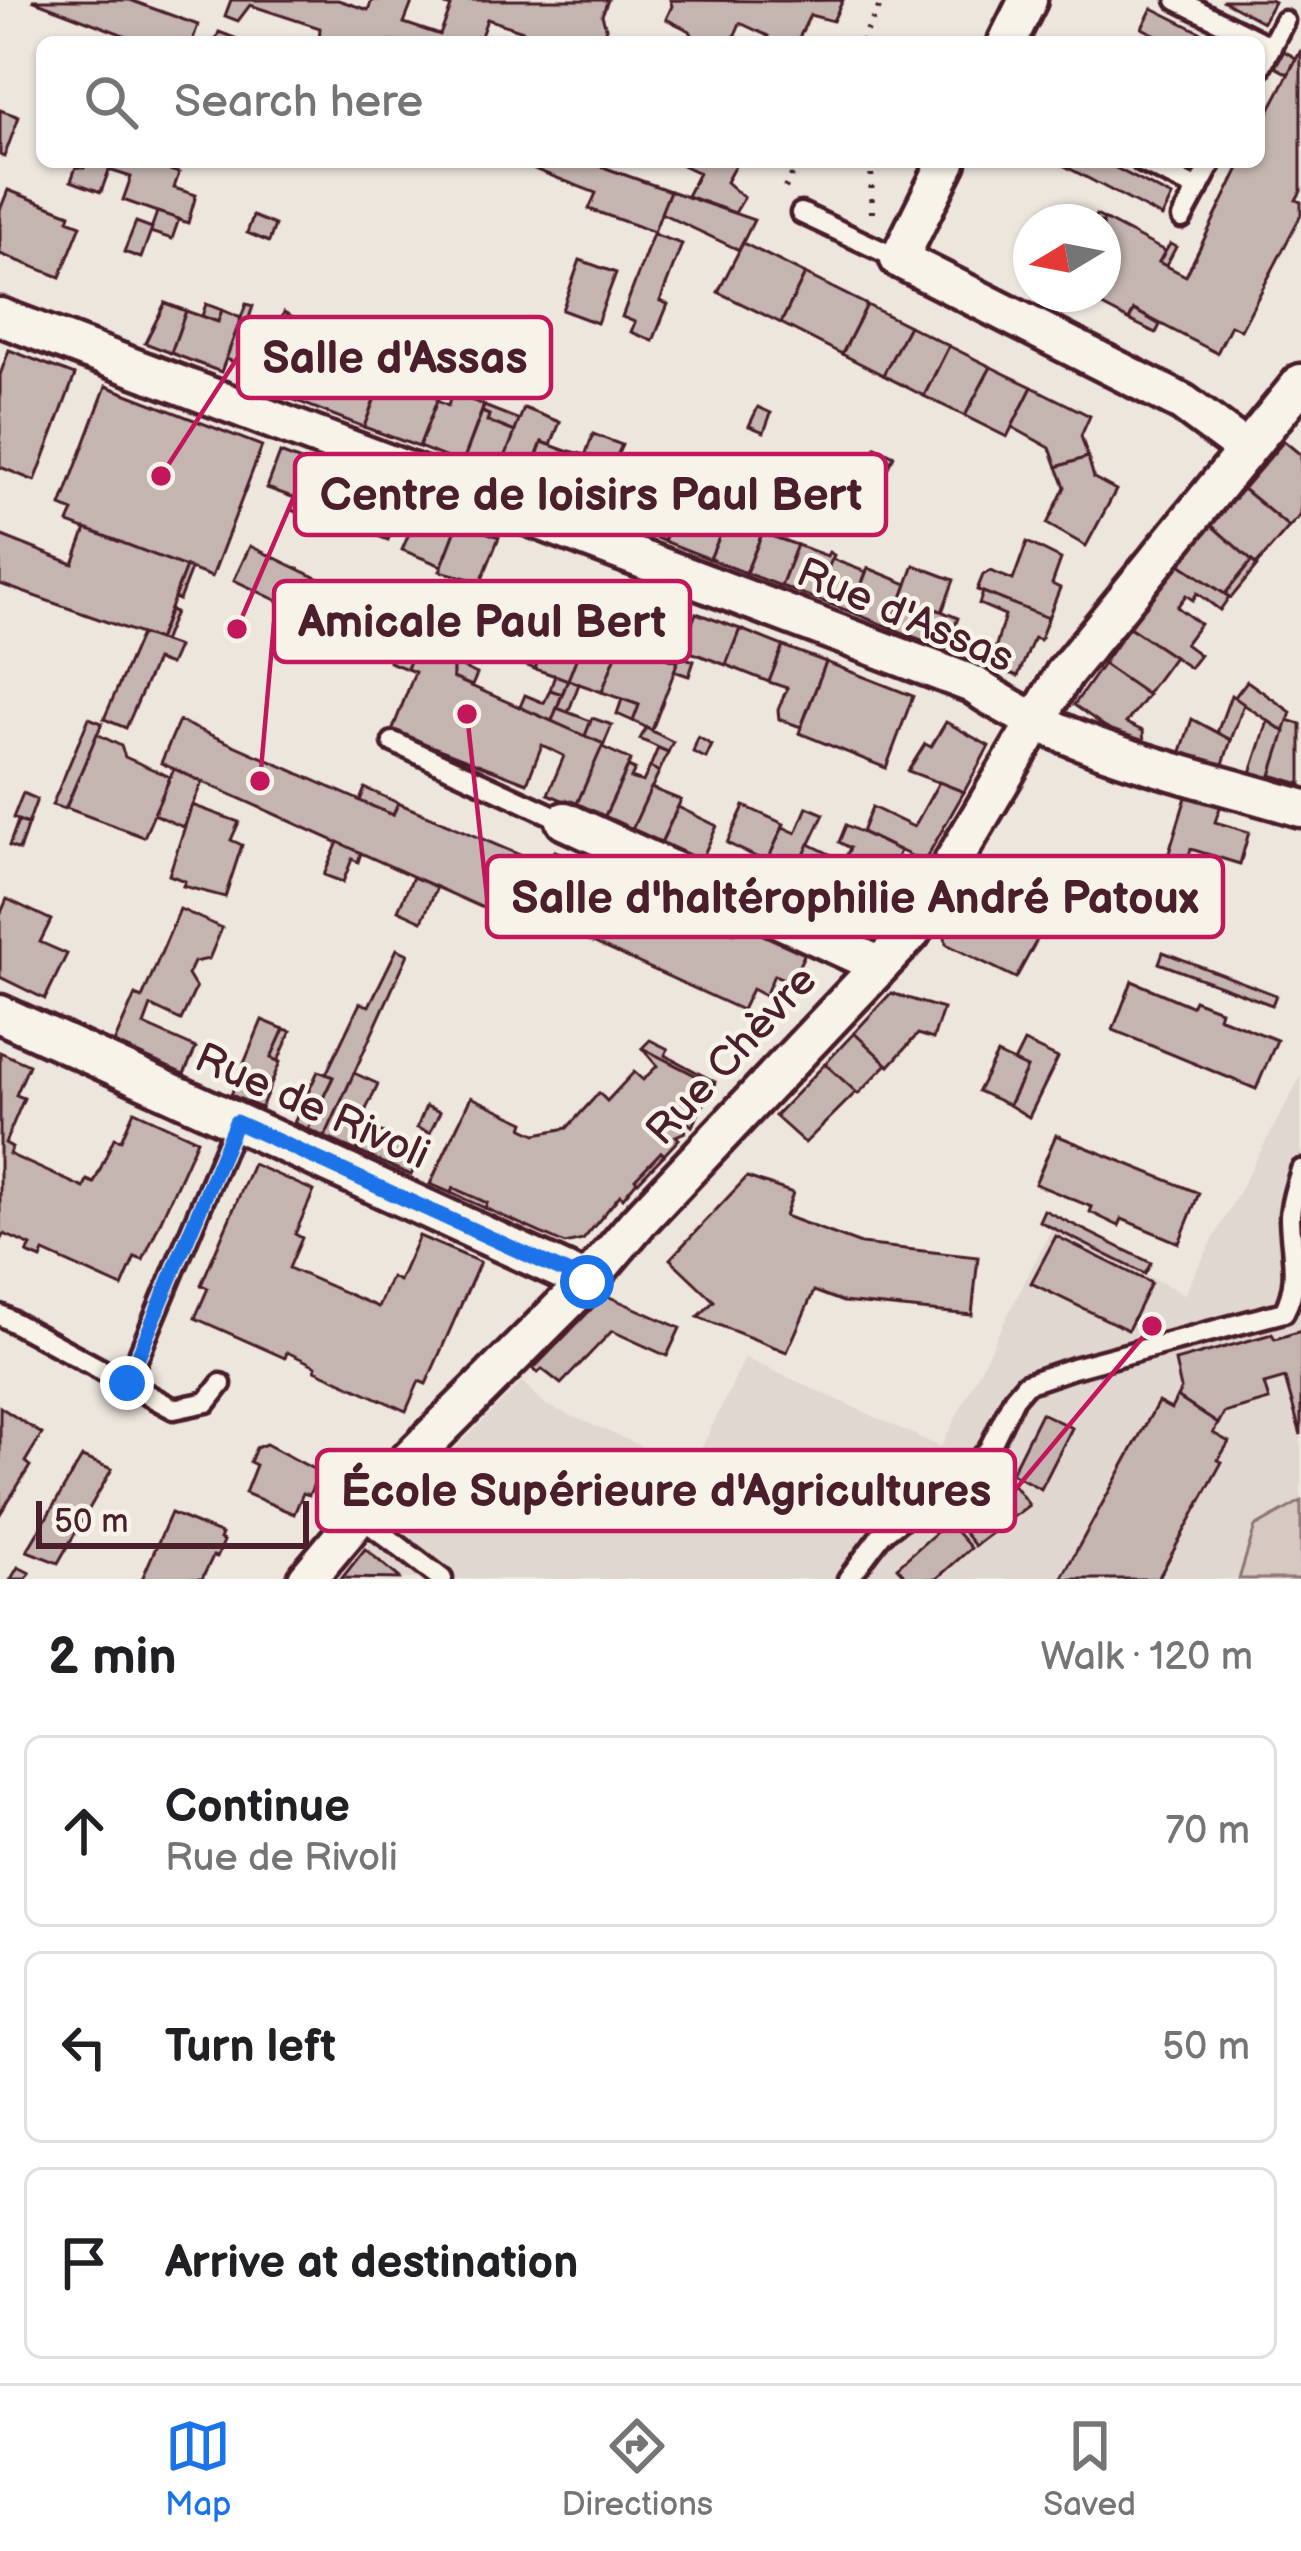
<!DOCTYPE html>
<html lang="en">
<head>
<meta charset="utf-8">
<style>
  body { margin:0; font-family:"Balsamiq Sans",sans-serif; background:#f6f6f6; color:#202124 }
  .compass { position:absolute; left:1013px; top:204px; width:108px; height:108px; border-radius:50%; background:#fff; box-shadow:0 3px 9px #0004; rotate:260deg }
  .scale { position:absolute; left:36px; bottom:30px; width:273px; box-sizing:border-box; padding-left:12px; border:6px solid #4a1f2b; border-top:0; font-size:33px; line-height:42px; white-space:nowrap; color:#4a1f2b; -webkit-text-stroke:9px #f7f3e8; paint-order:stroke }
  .stop { position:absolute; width:36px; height:36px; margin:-27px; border:9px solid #1a73e8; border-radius:50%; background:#fff }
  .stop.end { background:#1a73e8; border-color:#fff; box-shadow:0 3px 12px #0008 }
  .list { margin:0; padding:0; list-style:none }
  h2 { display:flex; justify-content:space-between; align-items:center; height:156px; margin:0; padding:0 48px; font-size:51px }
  h2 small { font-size:39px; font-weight:400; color:#757577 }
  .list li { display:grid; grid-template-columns:78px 1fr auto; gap:36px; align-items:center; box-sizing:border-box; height:192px; margin:0 24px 24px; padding:0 24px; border:3px solid #e0e0e0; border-radius:18px }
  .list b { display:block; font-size:45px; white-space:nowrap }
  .list p { margin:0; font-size:39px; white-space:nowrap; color:#757577 }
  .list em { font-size:39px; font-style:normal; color:#757577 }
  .icon { flex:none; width:66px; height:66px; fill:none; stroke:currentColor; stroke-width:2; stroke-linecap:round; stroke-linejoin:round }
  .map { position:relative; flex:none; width:1301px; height:1579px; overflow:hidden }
  .search { position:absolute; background:#fff; box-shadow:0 3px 9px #0004; left:36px; right:36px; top:36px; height:132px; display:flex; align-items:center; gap:30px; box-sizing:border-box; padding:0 42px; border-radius:18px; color:#757577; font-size:45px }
  .sheet { height:804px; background:#fff }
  nav { display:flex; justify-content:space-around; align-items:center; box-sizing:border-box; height:168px; border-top:3px solid #e0e0e0; background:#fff; font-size:33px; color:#757577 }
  nav a { display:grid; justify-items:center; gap:6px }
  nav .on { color:#1a73e8 }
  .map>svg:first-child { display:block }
  .built { fill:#e0d7d0 }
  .green { fill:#d5c9c2; stroke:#907476; stroke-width:3 }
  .building { fill:#c4b5b0; stroke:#4a1f2b; stroke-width:3 }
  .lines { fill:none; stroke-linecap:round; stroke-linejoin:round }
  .service-casing { stroke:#4a1f2b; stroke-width:27 }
  .minor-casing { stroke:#4a1f2b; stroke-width:45 }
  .path { stroke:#4a1f2b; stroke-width:6; stroke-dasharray:3 9; stroke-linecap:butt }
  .service { stroke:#f7f3e8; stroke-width:18 }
  .minor { stroke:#f7f3e8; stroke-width:36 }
  .route { stroke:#1a73e8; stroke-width:15 }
  .labels { text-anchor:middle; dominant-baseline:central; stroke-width:9; stroke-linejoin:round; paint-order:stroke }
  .street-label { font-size:42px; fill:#4a1f2b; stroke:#f7f3e8 }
  .leader { fill:none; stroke:#c2185b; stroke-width:4.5 }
  .callout-dot { fill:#c2185b; stroke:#f7f3e8; stroke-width:4.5 }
  .callout { fill:#f7f3e8; stroke:#c2185b; stroke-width:4.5 }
  .callout-label { font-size:45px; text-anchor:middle; font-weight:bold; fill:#4a1f2b }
</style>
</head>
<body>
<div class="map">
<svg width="1301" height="1579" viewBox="0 0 1301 1579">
  <rect width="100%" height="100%" fill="#ece6dd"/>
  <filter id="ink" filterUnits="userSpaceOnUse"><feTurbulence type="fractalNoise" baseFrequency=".00833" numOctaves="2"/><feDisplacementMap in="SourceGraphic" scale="24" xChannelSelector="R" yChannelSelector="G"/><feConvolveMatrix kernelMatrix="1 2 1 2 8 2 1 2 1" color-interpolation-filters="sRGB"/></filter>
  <g filter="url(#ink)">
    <path class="built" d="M1301,1076v503h-900l-36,-30 35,-46 122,-121 24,23 146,63 53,-110 196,89 111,-219 132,66z"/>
    <path class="green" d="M1301,1501v78h-62l16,-52z"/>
    <g class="building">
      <path d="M32,0h98l68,25 -6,17h-50z"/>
      <path d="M231,0h107l30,10 4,-10h41l-9,23 36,12 11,-28 -19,-7h176l-6,15 4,13 -5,14h-81l3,-11 -36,-12 -8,23h-160l1,-14 -70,-23 -12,16 -13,-5z"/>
      <path d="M670,0l115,1 58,-1 -10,21 -23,-6 -13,27h-32l3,-6 -28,-13 -8,19h-36l-6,-11 -24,-12 6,-13z"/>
      <path d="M1222,0h48l4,2 -11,20z"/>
      <path d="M1152,8l68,34h-49l-29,-14z"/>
      <path d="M219,32l26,10h-30z"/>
      <path d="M1301,50v141l-5,9 5,2v13l-60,115 -10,-5 -14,28 -83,-43 -5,10 -42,-22 3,-4h13v-72h-11l4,-7 69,36 -6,11 27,14 56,-114h17v-32z"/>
      <path d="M1284,51l12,7 -8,16 -13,-7z"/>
      <path d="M0,110l19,7 -15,40 -4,-2z"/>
      <path d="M86,162h26l-11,30 -30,-11 5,-14 8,1z"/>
      <path d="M112,162h49l5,7 13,4 -5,15 22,7 -8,28 -65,-23 8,-23 -22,-7z"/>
      <path d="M589,162l81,29 -16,41 -65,-23 7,-16 -70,-27 2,-4z"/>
      <path d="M676,162h61l-11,20 18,16 -9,15 -48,-17 12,-23z"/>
      <path d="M1057,162h47l68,35 -10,20z"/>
      <path d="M8,190l62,24 -2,6 13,5 -21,52 -60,-23v-44z"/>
      <path d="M670,191l84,29 -15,30 -78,-37z"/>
      <path d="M157,212l22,7 -7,20 -22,-7z"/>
      <path d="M253,216l22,9 -6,17 -22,-9z"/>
      <path d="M136,222l16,6 -11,30 -17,-6z"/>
      <path d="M653,234l29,10 -22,57 8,3 -15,37 -22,-9 4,-10 -13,-5z"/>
      <path d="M743,243l62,31 -24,49 -63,-31z"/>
      <path d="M1170,244l6,3 -10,19 -7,-4z"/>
      <path d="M580,260l36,13 -19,50 -35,-13z"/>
      <path d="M805,274l62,31 -25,49 -61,-31z"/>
      <path d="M165,303l21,8 -15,42 -26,-10z"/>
      <path d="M206,304l16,6 -4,12 -16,-6z"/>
      <path d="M246,304l7,2 -8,24 10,4 3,-10 45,17 -15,41 -62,-23z"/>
      <path d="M867,305l42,21 -26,49 -41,-21z"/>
      <path d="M222,310l19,8 -20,54 -50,-19 15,-42 32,11z"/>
      <path d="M1134,310l26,15 -4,8 -27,-13z"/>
      <path d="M284,312l30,17 -5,14 -32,-12z"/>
      <path d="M909,326l40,20 -25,50 -41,-21z"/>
      <path d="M316,327l22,9 -11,29 53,20 -16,42 -75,-29z"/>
      <path d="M949,346l42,21 -26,49 -41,-20z"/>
      <path d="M9,350l66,25 -40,106 -35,-14v-92z"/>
      <path d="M388,364l37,15 -4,12 17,7 -19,49 -55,-20z"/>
      <path d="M991,367l41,20 -25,50 -42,-21z"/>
      <path d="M106,386l156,60 -50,131 -144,-54 5,-12 -12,-5z"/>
      <path d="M1032,387l58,29 -9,20 7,21 -31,10 -7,-19 -38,-21z"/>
      <path d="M452,393l32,12 -22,59 -43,-17 18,-46 11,5z"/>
      <path d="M484,406l36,14 -5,12 -28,-11 2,-6 -7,-3z"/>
      <path d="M758,407l13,6 -7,19 -15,-6z"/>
      <path d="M524,408l36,14 -9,23 -9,-3 -17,46 -28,-11z"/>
      <path d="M482,412l7,3 -2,6 28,11 -18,45 -35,-13z"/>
      <path d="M593,434l29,11 -8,17 -29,-6z"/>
      <path d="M1284,441l17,14v60l-12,12 -46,-38z"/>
      <path d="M542,442l27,10 -17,46 -27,-10z"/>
      <path d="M876,447l18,9 -8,15 -18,-9z"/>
      <path d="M570,451l44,11 -19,53 -43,-17z"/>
      <path d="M280,453l29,11 -14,34 -28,-10z"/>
      <path d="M1088,457l6,21 22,12 -30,56 -39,-22 18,-37 -8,-20z"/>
      <path d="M655,458l38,17 -29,66 -39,-15 15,-38 -11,-5 9,-19 11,5z"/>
      <path d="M309,464l50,19 -19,47 -49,-20z"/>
      <path d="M693,476l13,4 6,-2 26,15 -28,66 -46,-18z"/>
      <path d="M359,483l45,17 -16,40 -44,-17z"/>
      <path d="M1243,489l46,38 -33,38 -45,-40z"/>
      <path d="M425,509l34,13 -17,44 -40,-16 9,-21 7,2z"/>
      <path d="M727,519l35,14 -16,40 -36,-14z"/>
      <path d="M459,522l40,15 -18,45 -41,-11z"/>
      <path d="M1211,525l41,36 -27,33 -47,-31z"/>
      <path d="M765,527l5,2 -2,6 29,10 -16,41 -35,-13z"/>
      <path d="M86,529l100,38 -28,73 -158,-56v-49l73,29z"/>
      <path d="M1027,542l34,17 -9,25 8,4 -12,30 -71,-28 6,-15 7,-4 23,9z"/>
      <path d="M797,545l30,11 2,-4 5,3 -18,44 -35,-13z"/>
      <path d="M250,546l90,43 -16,34 -90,-43z"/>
      <path d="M832,559l34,13 -15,40 -35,-13z"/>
      <path d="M1252,561l5,5 -26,32 -6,-4z"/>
      <path d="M1178,563l51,34 -9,13 -23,-17 -4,7 -7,-5 -9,12 23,17 -15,20 15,11 -10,13 -61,-41z"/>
      <path d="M914,565l40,15 -12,32 -6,-3 -12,32 -33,-13z"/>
      <path d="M186,567l5,2 -12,31 -5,-2z"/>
      <path d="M868,568l39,16 -16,44 -40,-16z"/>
      <path d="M478,592l76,27 -19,50 -74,-30z"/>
      <path d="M983,592l65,26 -8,22 -6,-2 -16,38 -28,-10 15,-51 -26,-11z"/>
      <path d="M936,609l22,9 -12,31 -22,-8z"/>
      <path d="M170,610l5,2 -12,30 -5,-2z"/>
      <path d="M696,613l44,16 -14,36 -44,-16z"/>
      <path d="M407,615l18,8 -18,46 -18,-7z"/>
      <path d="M554,619l33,12 -19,49 -33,-11z"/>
      <path d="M425,623l29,14 -1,41 151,66 -28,62 -28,-12 16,-38 -22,-11 -15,38 -135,-52 23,-59 -8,-3z"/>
      <path d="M1129,627l45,30 -28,38 -43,-31z"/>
      <path d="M740,629l43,17 -14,36 -43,-17z"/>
      <path d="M587,631l34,11 -19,50 -34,-12z"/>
      <path d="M141,634l37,13 -8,18 -14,-5 -30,68 -22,-9z"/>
      <path d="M621,642l57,20 -26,68 -19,-9 6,-16 -37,-13z"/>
      <path d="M783,646l43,16 -25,65 -22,-8 -1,-9 9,-22 -18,-6z"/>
      <path d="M680,656l14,5 -5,15 -15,-5z"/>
      <path d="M826,662l87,34 -27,72 -87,-35z"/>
      <path d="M453,663l24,11 -5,12 -19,-8z"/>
      <path d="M1103,664l45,31 -22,28 17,8 1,12 -27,-8 -43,-30z"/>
      <path d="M555,675l13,5 -6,14 -12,-4z"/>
      <path d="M568,680l11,4 -11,29 -11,-5z"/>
      <path d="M1247,681l44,31 -6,20 -51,-34z"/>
      <path d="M550,690l12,4 -10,27 -32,-14 5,-12 19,8z"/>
      <path d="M1231,695l13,9 -13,36 -14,-7z"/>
      <path d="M622,699l17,6 -6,16 -16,-7z"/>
      <path d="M557,708l34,13 -6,15 -33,-15z"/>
      <path d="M89,718l13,5 -37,86 -13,-4z"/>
      <path d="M592,718l20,7 -8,19 -19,-8z"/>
      <path d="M1192,719l39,21 -9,27 -42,-13z"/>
      <path d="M1288,720l13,4v60l-30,-9z"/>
      <path d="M179,721l214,94 5,-12 150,64 -27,58 -360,-162z"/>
      <path d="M1268,721l17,11 -16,49 -19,-5z"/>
      <path d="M946,722l43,24 -25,46 -56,-21 17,-27 6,3z"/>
      <path d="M646,728l27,14 -5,10 -28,-13z"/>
      <path d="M97,734l24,12 4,11 45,20 -26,60 -78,-29z"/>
      <path d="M698,737l14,8 -6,13 -13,-6z"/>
      <path d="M602,747l29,13 -27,58 -28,-12z"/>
      <path d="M658,748l10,4 -9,20 -9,-5z"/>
      <path d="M628,767l7,3 -4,8 12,4 7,-15 9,5 -28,60 -27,-14z"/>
      <path d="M174,769l28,13 -19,45 -29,-13z"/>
      <path d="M939,782l25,10 -40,70 -62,-30 10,-25 42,20z"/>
      <path d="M365,788l33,15 -5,12 -33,-14z"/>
      <path d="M651,788l30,12 -21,45 -29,-13z"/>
      <path d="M23,793l14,6 -9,25 -15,-6z"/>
      <path d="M1187,794l34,11 -6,17 34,10 -9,32 -49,-15 -6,19 16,4 -3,10 -34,-13z"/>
      <path d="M192,805l47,17 -8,18 11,5 -17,52 -42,-11 2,-5 -16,-6z"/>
      <path d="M744,806l40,18 -17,38 -40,-19z"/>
      <path d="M678,807l39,19 -17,37 -40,-18z"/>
      <path d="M807,807l17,7 -29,61 -28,-13 16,-35 13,6z"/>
      <path d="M18,821l10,3 -9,26 -10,-4z"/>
      <path d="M846,825l54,26 -6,13 5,3 -8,17 -47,-23 6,-13 -11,-6z"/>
      <path d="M338,842l23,11 -3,9 -6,-3 -9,23 -19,-7z"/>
      <path d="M809,844l35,17 -14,30 -35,-16z"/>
      <path d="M555,851l42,18 5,-9 19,9 -5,10 94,43 5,-10 19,8 -6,11 6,2 6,-15 67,31 -16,33 -17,-7 -9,21 -13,-7 -10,21 -215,-98z"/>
      <path d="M413,877l24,10 -15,34 -24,-11z"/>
      <path d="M977,879l77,30 -38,69 -70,-34 -1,-7z"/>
      <path d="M7,899l44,21 -11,22 27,12 -22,45 -45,-22v-62z"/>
      <path d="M180,909l42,19 -13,31 -15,3 -6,13 8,13 -15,32 -30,-14 -7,19 52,23 -12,26 -70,-31 21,-48 7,3z"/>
      <path d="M397,949l11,5 -83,183 -17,-8 25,-52 -7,-3 34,-71 9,3z"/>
      <path d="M1163,952l113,43 -4,10 -113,-42z"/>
      <path d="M1132,981l59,25 3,-6 26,10 -2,7 59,23 -21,49 -143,-59z"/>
      <path d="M891,993l52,16 -10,30 -15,-5 -29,32 -35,-33z"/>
      <path d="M262,1020l22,9 -13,29 9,4 -19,46 -30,-13z"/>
      <path d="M284,1029l7,2 -13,30 -7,-3z"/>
      <path d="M854,1033l33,31 -29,30 -33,-30z"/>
      <path d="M650,1040l18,9 -3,6 50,27 -1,3 -72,-37z"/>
      <path d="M1024,1042l34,16 -29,59 -20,-12 18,-37 -13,-6z"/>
      <path d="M642,1048l72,37 -22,41 -9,-8 2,14 -9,4 3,3 -15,16 -3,-3 -38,46 -3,-3 -37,45 -18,4 -80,-36 2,-5 -34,-15 -2,5 -21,-9 41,-87 54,25 -2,6 13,6 31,-6 32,-35 8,8 27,-29 9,8 14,-14z"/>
      <path d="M0,1052l29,13 -13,30 8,3 -19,45 7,4 -3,7 75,34 3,-8 7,3 20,-45 7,2 13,-29 63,29 -54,120 -8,-3 -13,30 -78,-35 -3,7 -14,-6 4,-7 -27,-12 -4,8z"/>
      <path d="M997,1054l30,14 -18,37 -31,-14z"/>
      <path d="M825,1064l31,28 -51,51 -30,-27z"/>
      <path d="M318,1071l15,6 -25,52 -14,-6z"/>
      <path d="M354,1073l24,11 -18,38 8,4 -11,25 -32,-14z"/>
      <path d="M426,1106l14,6 -10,21 -13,-5z"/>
      <path d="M368,1126l54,24 -11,25 -54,-24z"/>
      <path d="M1056,1135l143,58 -20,50 -57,-24 -3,7 -29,-14 2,-5 -57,-23z"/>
      <path d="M661,1152l3,3 -26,27 -3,-3z"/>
      <path d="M253,1164l61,27 -19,43 7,4 -13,30 89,39 13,-30 8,4 20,-45 61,26 -54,122 -7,-3 -13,30 -91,-41 1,-4 -29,-14 -2,6 -90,-40 13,-30 -7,-3z"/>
      <path d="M747,1177l46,16 -8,23 76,28 117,13 -6,58 -129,-13 -29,-11 -27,61 -89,-35 16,-16 -44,-42z"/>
      <path d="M453,1188l34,15 -2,5 -34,-15z"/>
      <path d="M1044,1210l107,53 -6,11 -106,-53z"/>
      <path d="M1056,1236l95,47 -23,47 -97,-47z"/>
      <path d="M605,1295l75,33 -13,28 -55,-25 -51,53 -19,-15 -4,4 -5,-4z"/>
      <path d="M1301,1331v104l-16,-57 -21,6 5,16 -45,13 -6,11 -41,-27 4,-8 -6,-28 97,-27 3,5z"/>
      <path d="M1177,1397l41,27 -5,9 16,9 -11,18 4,2 -64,117h-97l97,-177 13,7z"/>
      <path d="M0,1407l42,27 -17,28 5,4 -30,48z"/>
      <path d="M1041,1413l31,15 -31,61 -30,-16z"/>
      <path d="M266,1444l53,28 -10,23 -6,-2 -9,21 -49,-21 11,-28 -6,-3 6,-14z"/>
      <path d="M82,1457l30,12 -54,94 -31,-12z"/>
      <path d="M1008,1478l21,27 -54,41 -22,-27z"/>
      <path d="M171,1513l51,21 -2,5 4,2 -7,16 -4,-1 -11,23h-60z"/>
      <path d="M948,1522l23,26 -35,31h-28l-11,-12z"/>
      <path d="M365,1549l35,29v1l-58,-1z"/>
      <path d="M18,1567l12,6 -4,6h-15z"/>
    </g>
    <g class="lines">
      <g class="service-casing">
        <g id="service">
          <path d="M1177,0l94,47"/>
          <path d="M1259,70l25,-49"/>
          <path d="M1142,162l56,27"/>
          <path d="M801,213l98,46"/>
          <path d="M1182,218l30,-56"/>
          <path d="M393,742l172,79"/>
          <path d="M0,1315l174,94 33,-7 14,-18"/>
          <path d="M127,1383l109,-261"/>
          <path d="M358,1515l84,64"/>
          <path d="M848,1579l34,-45 96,-72 11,-13 25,-51 12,-14 47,-16 211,-56c17,-33 7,-56 6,-94 0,-15 7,-34 11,-48"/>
        </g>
      </g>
      <g class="minor-casing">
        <g id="minor">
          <path d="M1007,42l21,-42"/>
          <path d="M947,162l-48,97 284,144 62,46"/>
          <path d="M0,317l972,367c96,67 219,91 329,124"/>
          <path d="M565,821l314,144"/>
          <path d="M0,1014l587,268"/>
          <path d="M307,1579l86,-103 194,-194 51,-60 273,-289 153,-259 237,-291"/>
        </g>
      </g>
      <g class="path">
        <path d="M861,42l22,-42"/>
        <path d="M871,162l1,53"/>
        <path d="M785,188l14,-26"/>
      </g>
      <use href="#service" class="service"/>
      <use href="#minor" class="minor"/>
    </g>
  </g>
  <g class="lines" filter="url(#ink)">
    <path class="route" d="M127,1383l109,-261 351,160"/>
  </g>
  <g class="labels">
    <g class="street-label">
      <text transform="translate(905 616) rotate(23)">Rue d'Assas</text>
      <text transform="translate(732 1056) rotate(-47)">Rue Chèvre</text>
      <text transform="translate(312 1107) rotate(24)">Rue de Rivoli</text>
    </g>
  </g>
  <path class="leader" d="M161 476L238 357M237 629L295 494M260 781L274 622M467 714L487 897M1152 1326L1015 1490"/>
  <g class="callout-dot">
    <circle cx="161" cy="476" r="12"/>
    <circle cx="237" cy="629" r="12"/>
    <circle cx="260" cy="781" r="12"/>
    <circle cx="467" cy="714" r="12"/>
    <circle cx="1152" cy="1326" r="12"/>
  </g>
  <g class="callout">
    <rect x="238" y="317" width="313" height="81" rx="12"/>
    <rect x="295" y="454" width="591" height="81" rx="12"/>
    <rect x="274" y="581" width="416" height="81" rx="12"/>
    <rect x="487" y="856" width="736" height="81" rx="12"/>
    <rect x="317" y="1450" width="698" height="81" rx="12"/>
  </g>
  <g class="callout-label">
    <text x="395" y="373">Salle d'Assas</text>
    <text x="591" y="510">Centre de loisirs Paul Bert</text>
    <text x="482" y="637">Amicale Paul Bert</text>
    <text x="855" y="913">Salle d'haltérophilie André Patoux</text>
    <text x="666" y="1506">École Supérieure d'Agricultures</text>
  </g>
</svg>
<svg class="compass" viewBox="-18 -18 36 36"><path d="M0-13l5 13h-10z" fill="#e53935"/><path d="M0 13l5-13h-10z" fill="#757577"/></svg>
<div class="scale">50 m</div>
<div class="stop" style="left:587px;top:1282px"></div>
<div class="stop end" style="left:127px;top:1383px"></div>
<div class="search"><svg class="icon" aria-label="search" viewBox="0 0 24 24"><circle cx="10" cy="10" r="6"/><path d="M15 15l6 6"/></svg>Search here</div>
</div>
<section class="sheet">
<h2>2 min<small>Walk · 120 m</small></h2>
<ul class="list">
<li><svg class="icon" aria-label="ahead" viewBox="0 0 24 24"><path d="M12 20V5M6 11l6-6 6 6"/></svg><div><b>Continue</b><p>Rue de Rivoli</p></div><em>70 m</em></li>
<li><svg class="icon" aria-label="left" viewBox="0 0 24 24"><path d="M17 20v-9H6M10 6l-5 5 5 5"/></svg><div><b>Turn left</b></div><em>50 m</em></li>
<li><svg class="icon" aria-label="arrive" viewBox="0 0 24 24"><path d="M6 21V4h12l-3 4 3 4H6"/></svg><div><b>Arrive at destination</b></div></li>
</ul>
</section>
<nav>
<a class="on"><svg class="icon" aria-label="map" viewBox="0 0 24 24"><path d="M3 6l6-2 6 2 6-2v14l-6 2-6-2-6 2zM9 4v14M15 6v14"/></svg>Map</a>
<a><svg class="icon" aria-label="directions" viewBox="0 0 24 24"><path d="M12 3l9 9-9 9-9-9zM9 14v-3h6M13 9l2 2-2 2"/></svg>Directions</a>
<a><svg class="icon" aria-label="saved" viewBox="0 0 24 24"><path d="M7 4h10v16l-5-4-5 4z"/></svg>Saved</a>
</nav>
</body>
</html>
